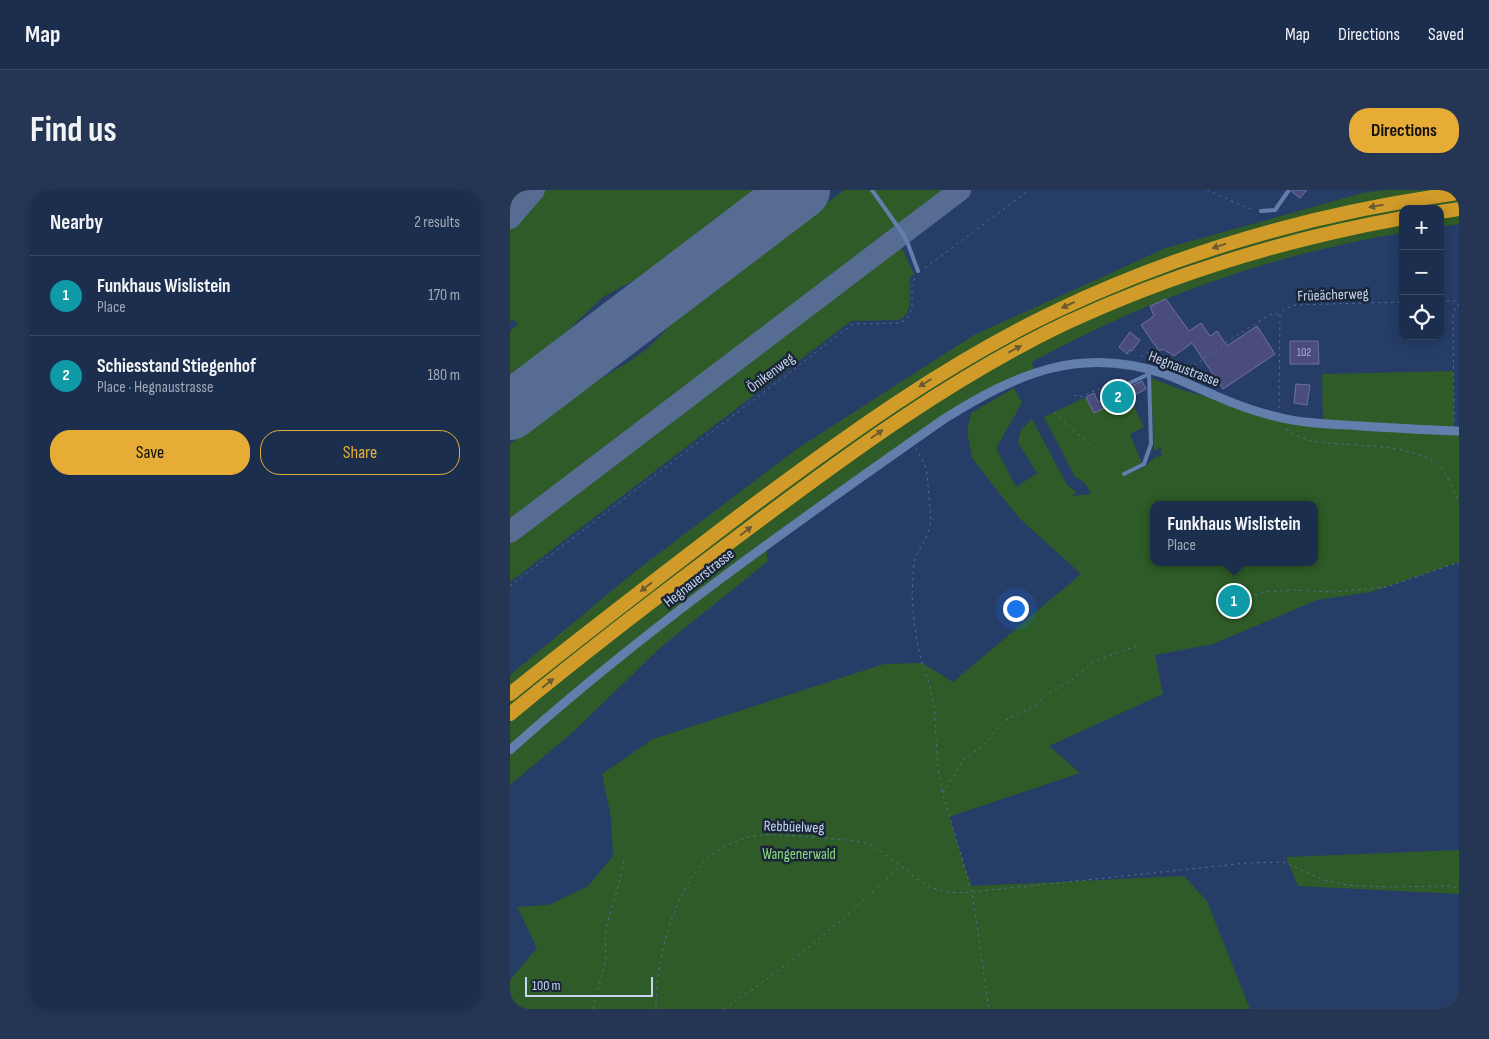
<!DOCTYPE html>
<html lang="en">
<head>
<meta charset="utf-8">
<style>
  body { margin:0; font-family:"Sofia Sans Condensed",sans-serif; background:#253654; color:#f1f3f6 }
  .controls { position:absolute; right:15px; top:15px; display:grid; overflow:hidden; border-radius:10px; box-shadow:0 2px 12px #0003 }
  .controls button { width:45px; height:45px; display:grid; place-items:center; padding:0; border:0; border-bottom:1px solid #3a4a65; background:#1c2e4d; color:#f1f3f6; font:25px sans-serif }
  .scale { position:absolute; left:15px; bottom:12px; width:128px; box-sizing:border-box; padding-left:5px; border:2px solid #c6d6f0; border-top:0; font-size:14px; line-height:18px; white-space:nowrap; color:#c6d6f0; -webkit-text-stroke:4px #1a2538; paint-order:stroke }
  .you { position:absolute; left:505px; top:418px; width:18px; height:18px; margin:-12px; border:4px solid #fff; border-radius:50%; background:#1a73e8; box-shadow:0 0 0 8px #1a73e833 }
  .badge { display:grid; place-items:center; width:32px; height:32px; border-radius:50%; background:#e6ac36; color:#fff; font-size:16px; font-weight:700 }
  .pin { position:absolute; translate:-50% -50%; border:2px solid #fff; box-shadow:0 1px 5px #0006 }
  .popup { position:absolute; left:640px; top:311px; width:168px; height:65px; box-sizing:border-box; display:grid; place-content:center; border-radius:10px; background:#1c2e4d; filter:drop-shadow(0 1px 4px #0005); font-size:16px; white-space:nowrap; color:#a0a8b6 }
  .popup b { font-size:19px; color:#f1f3f6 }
  .popup::after { content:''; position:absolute; left:50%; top:100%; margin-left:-10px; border:10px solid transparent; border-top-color:#1c2e4d }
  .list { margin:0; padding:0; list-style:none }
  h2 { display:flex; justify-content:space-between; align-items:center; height:65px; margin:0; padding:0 20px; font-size:21px }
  h2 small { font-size:16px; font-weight:400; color:#a0a8b6 }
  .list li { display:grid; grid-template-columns:32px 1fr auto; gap:15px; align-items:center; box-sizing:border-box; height:80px; padding:0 20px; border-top:1px solid #3a4a65 }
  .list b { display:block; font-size:19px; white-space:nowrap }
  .list p { margin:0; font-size:16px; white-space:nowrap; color:#a0a8b6 }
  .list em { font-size:16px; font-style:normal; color:#a0a8b6 }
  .actions { display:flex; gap:10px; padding:15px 20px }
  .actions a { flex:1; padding:11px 0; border:1px solid #e6ac36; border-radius:20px; text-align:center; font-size:18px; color:#e6ac36 }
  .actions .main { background:#e6ac36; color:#111 }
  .icon { flex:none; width:28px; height:28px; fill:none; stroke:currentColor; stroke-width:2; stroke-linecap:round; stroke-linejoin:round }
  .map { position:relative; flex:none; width:949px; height:819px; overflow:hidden; border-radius:20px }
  header { display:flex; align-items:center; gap:30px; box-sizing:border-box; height:70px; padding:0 25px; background:#1c2e4d; border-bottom:1px solid #3a4a65 }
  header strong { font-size:24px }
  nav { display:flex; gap:28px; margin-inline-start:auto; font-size:18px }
  .intro { display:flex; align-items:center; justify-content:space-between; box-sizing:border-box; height:120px; padding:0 30px }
  h1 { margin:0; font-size:35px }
  .button { padding:12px 22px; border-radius:20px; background:#e6ac36; color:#111; font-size:18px; font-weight:700 }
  main { display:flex; gap:30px; padding:0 30px }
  aside { flex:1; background:#1c2e4d; border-radius:20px; box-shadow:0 2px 12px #0003 }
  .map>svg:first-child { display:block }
  .green { fill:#2e5b27; fill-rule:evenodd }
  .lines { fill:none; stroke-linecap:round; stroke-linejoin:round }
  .taxiway { stroke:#576c92; stroke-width:22 }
  .runway { stroke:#576c92; stroke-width:58 }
  .building { fill:#4a4c7d; stroke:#6e71a5 }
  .path { stroke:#566c91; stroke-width:1; stroke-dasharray:2.5 4; stroke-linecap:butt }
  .service { stroke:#637ead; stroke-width:4 }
  .tertiary { stroke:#637ead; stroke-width:9 }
  .motorway { stroke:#d19b29; stroke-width:14 }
  .oneway { fill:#6c5a31 }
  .labels { text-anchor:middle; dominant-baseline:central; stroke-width:5; stroke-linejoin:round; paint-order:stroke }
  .number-label { font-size:12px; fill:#a7b4d3 }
  .street-label { font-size:15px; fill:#c6d6f0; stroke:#1a2538 }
  .park-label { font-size:15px; fill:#8cdc7f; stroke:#1a2538 }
</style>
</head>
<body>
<header>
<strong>Map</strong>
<nav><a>Map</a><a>Directions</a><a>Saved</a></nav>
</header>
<div class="intro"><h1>Find us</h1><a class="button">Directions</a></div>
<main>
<aside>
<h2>Nearby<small>2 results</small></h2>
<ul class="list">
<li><span class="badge" style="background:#0f9aa8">1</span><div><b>Funkhaus Wislistein</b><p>Place</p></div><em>170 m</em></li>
<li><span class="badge" style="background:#0f9aa8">2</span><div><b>Schiesstand Stiegenhof</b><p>Place · Hegnaustrasse</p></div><em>180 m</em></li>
</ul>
<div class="actions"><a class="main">Save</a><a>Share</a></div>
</aside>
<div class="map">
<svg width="949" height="819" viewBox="0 0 949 819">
  <rect width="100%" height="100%" fill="#253d67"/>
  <g class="green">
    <path d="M0,0h16l-16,19z"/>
    <path d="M33,0h216l-100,77 -56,30 -56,53 -37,29v-48l8,-7 -4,-5 -4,3v-94z"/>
    <path d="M334,0h106l-440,334v-80l69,-53 48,-28 21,-15 36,-36z"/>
    <path d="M873,0h76v34l-19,3v-18h-37v24c-128,20 -258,67 -371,129l2,10 -38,16 -231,157 3,16 -107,86 -88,85 -63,53v-110l122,-101 166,-126 176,-113 192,-87 197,-55z"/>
    <path d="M390,54l14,30 -4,3c-2,14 5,38 -12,43l-47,1 -341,261v-42z"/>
    <path d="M943,181l1,64h5v127l-88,30 -54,8 -104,44 -58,11 8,39 -114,52 31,27 -131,44 22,69 213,-10 23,25 43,108h-740v-29l27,-32 -20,-41 32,-2 39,-19 25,-30 -2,-38 -9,-44 51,-35 231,-75 38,-1 31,19 128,-108 -62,-56 -47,-60 -5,-27 4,-18 43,-25 8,15 -26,45 20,39 21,-14 -19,-31 3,-12 11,-11 35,66 10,7 -6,4 20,-2 -6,-11 -10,-6 -31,-60 42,-20 8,16 21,-10h3l11,-6 15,30 -14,7 13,32 -18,10 19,-9 14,-12 1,2 3,-2 -2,-4 2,-2 -1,-2 -7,4 -3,-73c55,23 113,34 172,45l-1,-49zM644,315h160v57h-160z"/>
    <path d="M949,660v44l-161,-8 -12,-29z"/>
  </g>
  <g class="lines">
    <g class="taxiway">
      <path d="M0,28l24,-28"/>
      <path d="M0,342l450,-342"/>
    </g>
    <path class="runway" d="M0,221l291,-221"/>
  </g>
  <g class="building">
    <path d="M783,0h14l-7,8 -8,-6z"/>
    <path d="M656,109l23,32 12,-8 9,13 7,-5 10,15 30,-20 18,28 -52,35 -31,-46 -18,13 -11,-7 -4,2 -18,-26 13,-9 -4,-10z"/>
    <path d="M620,142l10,8 -8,11 -2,-1 -3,4 -8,-7z"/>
    <path d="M780,151h28l1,23h-29z"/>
    <path d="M632,191l4,8 -29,15v-2l-23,11 -8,-16 8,-4 4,9z"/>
    <path d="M786,194l14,1 -3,20 -13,-2z"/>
    <path d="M731,404l2,10 -8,2v-3l-8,2 -2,-7z"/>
  </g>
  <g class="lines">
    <g class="path">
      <path d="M697,0l43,19 5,1"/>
      <path d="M415,78l104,-78"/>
      <path d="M930,111h19"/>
      <path d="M631,167l8,-5 10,2 20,13h10l9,-4 30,-22 43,-27h9"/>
      <path d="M564,205l6,2 19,-8 1,2"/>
      <path d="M769,218l1,-94 5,-5 10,-4 108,-3"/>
      <path d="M544,222l35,32"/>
      <path d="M944,231l-1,-104 2,-8 4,-5"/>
      <path d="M776,239l13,8 12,4c34,6 101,1 127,24 9,7 15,26 21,36"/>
      <path d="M406,258l9,17 2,8 4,49 -4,14 -10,18 -3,7 -2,33 2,29 4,23 4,17 6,17 6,26 4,62 5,26 29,98 17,117"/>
      <path d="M0,396l343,-262 47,-1 7,-4 5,-10v-26l3,-5"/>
      <path d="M732,408l25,-6 25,-2 42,2 53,-5 72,-25"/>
      <path d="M433,603l21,-34 21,-15 19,-23 31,-15 12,-12 23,-13 25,-20 44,-16"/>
      <path d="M83,819l13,-50 -1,-23 2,-12 12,-40 5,-25"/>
      <path d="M146,819c-1,-45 18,-121 52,-151 11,-10 24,-16 37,-20 17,-5 35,-3 53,-2 22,2 43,3 65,6 10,3 18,9 26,15 31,23 41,39 83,35l275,-29 36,-1 41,18 23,5 41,2 63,-1 8,2"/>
      <path d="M214,819c63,-42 122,-90 176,-143"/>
    </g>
    <g class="service">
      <path d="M362,0l31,44 5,10 10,27"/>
      <path d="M751,21l14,-1 14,-20"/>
      <path d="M592,206l47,-22"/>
      <path d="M614,284l20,-10 7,-20 -2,-72"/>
    </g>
    <path class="tertiary" d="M0,560c136,-122 285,-227 434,-331 72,-45 135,-74 221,-45 16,6 32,14 49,21 20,9 42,17 64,22 27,7 55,7 83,9 32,2 65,4 98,5"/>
    <g class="motorway">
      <path d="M930,22l19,-3"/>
      <path d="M0,504c78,-63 158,-124 238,-185 98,-73 197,-145 308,-198 128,-61 263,-99 403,-118"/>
      <path d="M0,524c79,-65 160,-127 242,-188 100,-75 201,-149 314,-203 108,-50 220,-84 337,-105"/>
    </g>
  </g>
  <defs><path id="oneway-solid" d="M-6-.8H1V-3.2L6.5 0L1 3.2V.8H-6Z" transform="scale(1.25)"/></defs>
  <g class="oneway">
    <use href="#oneway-solid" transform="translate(866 16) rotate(170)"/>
    <use href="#oneway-solid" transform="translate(709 56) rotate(162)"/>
    <use href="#oneway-solid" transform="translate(558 115) rotate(155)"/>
    <use href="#oneway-solid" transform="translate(505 159) rotate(-28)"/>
    <use href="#oneway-solid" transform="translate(415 193) rotate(148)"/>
    <use href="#oneway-solid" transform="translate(367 244) rotate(-35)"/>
    <use href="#oneway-solid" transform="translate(236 341) rotate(-37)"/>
    <use href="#oneway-solid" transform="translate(136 397) rotate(142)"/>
    <use href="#oneway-solid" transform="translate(38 493) rotate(-39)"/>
  </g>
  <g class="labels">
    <g class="number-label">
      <text x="794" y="162">102</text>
    </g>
    <g class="street-label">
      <text transform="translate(823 105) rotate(-2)">Früeächerweg</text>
      <text transform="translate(674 179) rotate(21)">Hegnaustrasse</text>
      <text transform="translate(261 183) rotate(-37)">Önikenweg</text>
      <text transform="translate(189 388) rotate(-38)">Hegnauerstrasse</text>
      <text transform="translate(284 637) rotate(2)">Rebbüelweg</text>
    </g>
    <g class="park-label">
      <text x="289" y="664">Wangenerwald</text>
    </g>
  </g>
</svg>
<div class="controls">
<button>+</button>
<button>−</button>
<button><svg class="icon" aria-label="locate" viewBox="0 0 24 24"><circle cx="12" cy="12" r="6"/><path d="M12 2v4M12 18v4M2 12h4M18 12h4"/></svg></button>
</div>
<div class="scale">100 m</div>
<div class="you"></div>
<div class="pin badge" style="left:724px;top:411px;background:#0f9aa8">1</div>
<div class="popup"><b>Funkhaus Wislistein</b>Place</div>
<div class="pin badge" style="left:608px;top:207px;background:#0f9aa8">2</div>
</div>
</main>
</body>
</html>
